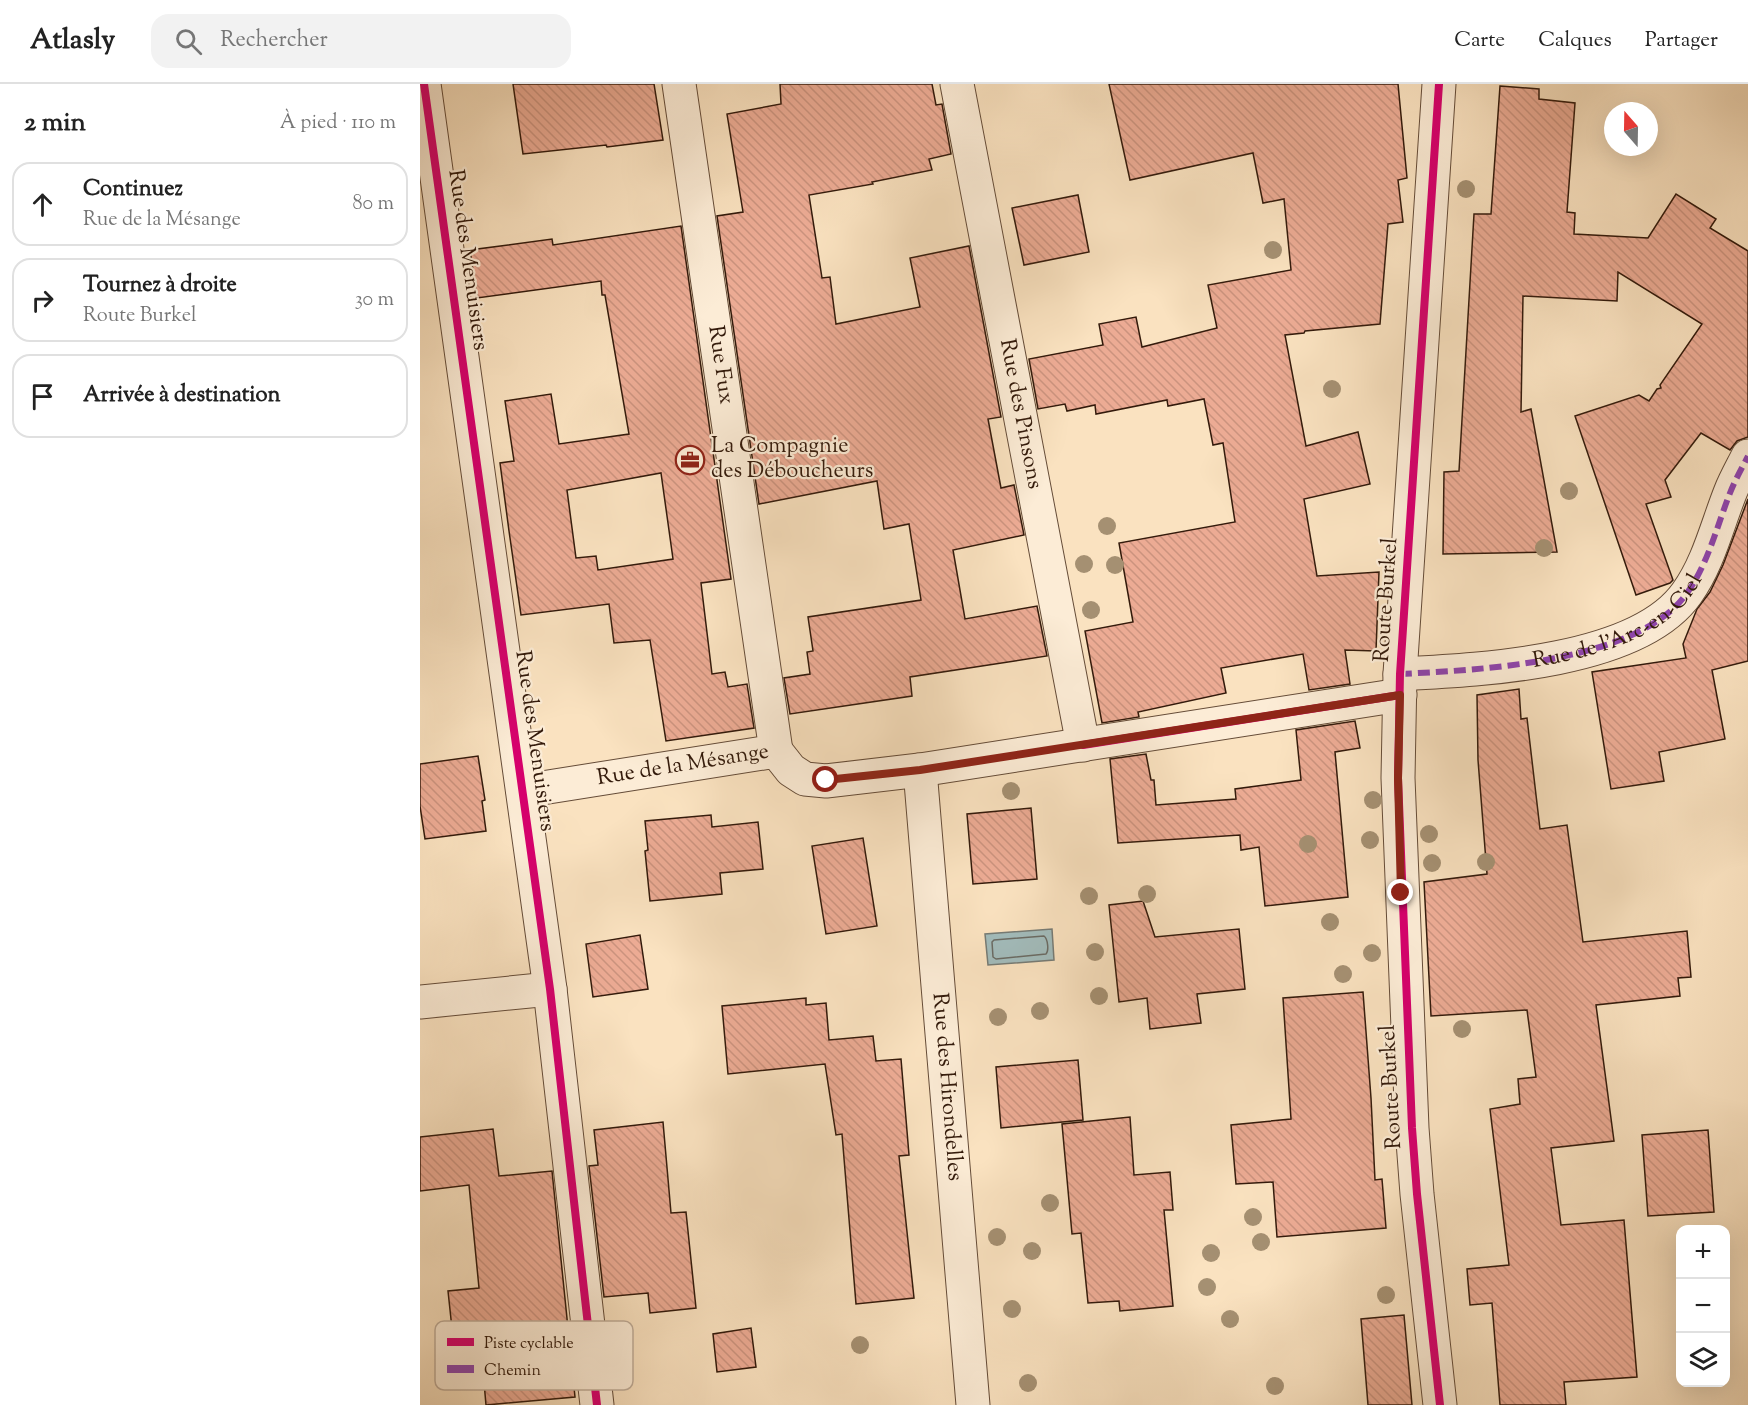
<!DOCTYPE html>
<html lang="fr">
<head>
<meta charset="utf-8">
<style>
  body { margin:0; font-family:"Sorts Mill Goudy",serif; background:#f2f2f2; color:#222 }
  .controls { position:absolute; right:18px; bottom:18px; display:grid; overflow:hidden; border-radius:12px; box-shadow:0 6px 24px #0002 }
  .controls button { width:54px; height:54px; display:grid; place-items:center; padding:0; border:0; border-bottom:2px solid #e0e0e0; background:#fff; color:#222; font:30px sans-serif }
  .compass { position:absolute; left:1184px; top:18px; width:54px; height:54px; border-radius:50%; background:#fff; box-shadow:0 6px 24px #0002; rotate:340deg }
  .stop { position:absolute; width:18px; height:18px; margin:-14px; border:4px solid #8f2418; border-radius:50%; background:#fff }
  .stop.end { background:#8f2418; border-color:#fff; box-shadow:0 2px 6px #0008 }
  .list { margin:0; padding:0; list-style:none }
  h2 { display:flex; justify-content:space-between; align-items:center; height:78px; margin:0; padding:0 24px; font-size:26px }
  h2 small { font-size:20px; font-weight:400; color:#767676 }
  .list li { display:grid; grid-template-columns:39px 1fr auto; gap:18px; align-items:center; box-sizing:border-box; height:84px; margin:0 12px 12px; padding:0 12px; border:2px solid #e0e0e0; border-radius:18px }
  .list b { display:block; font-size:22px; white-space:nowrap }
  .list p { margin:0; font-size:20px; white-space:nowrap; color:#767676 }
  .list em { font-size:20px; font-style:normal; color:#767676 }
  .icon { flex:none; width:33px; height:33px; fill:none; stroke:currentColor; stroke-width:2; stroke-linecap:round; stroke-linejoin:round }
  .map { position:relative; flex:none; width:1328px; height:1321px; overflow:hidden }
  header { display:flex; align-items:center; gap:36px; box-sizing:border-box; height:84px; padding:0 30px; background:#fff; border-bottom:2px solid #e0e0e0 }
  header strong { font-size:28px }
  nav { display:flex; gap:33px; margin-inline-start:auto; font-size:21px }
  .search { width:420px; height:54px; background:#f2f2f2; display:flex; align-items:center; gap:15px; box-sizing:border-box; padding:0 21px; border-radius:18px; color:#767676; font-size:22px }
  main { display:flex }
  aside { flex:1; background:#fff }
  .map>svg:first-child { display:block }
  .water { fill:#a2bcbc; stroke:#767b75; stroke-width:1.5 }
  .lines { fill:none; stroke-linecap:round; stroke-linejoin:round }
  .shore { stroke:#6a6b64; stroke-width:1.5 }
  .building { fill:url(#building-back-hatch); stroke:#331a0b; stroke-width:1.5; fill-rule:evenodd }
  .street-casing { stroke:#654c38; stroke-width:35 }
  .street { stroke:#fcecd6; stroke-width:33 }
  .quiet { stroke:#8e44ad; stroke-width:6; stroke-dasharray:12 6; stroke-linecap:butt }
  .cycleway-casing { stroke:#fcecd6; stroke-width:11 }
  .cycleway { stroke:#d6006c; stroke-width:8 }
  .tree { fill:#a59072 }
  .route { stroke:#8f2418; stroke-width:8 }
  .labels { text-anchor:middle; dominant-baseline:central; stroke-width:4.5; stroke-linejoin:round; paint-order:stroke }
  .street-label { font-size:22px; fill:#331a0b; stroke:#fcecd6 }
  .poi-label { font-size:22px; fill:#331a0b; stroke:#fcecd6; text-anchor:start }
  .key { fill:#fcecd6; stroke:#c0ad99; stroke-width:1.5 }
  .key-label { font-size:16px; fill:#331a0b }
</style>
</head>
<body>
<header>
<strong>Atlasly</strong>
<div class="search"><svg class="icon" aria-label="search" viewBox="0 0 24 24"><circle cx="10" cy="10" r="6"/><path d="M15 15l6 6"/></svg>Rechercher</div>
<nav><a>Carte</a><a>Calques</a><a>Partager</a></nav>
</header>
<main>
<aside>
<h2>2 min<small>À pied · 110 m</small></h2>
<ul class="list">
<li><svg class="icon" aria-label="ahead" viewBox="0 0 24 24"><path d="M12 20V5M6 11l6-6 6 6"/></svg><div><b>Continuez</b><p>Rue de la Mésange</p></div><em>80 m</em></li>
<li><svg class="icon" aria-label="right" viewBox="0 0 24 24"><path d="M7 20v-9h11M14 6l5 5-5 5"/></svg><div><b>Tournez à droite</b><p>Route Burkel</p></div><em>30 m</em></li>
<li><svg class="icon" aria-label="arrive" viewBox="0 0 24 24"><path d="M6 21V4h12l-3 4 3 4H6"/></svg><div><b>Arrivée à destination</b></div></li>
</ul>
</aside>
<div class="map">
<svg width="1328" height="1321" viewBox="0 0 1328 1321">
  <defs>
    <pattern id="building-back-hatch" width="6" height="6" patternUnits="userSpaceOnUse" patternTransform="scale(1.5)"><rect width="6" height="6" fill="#ecab94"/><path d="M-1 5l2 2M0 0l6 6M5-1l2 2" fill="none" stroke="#cb937e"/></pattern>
  </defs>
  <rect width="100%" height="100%" fill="#fae2c0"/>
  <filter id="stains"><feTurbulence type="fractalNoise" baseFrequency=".00333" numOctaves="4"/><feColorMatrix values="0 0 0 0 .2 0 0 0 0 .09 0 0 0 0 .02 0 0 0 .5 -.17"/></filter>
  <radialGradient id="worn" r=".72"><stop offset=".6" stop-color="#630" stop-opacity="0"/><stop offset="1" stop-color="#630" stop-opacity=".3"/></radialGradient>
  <path class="water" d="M632,845l2,31 -66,5 -3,-31z"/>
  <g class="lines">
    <path class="shore" d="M624,852c4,3 5,15 2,18l-50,5 -3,-2 -1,-15 2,-2z"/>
  </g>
  <g class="building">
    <path d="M93,0h141l9,56 -56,7 -1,-2 -83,9z"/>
    <path d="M360,0h152l4,21 6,-1 9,50 -22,5 3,11 -60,12 1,2 -64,11 13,83 8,-1 6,47 84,-17 -10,-49 59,-12 32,171 -13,2 13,69 13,-3 10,50 -71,15 12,69 72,-13 10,50 -137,21 2,19 -122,18 -6,-36 26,-4 -3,-22 6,-1 -5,-34 113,-17 -12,-76 -25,5 -7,-48 -118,23 -42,-288 26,-4 -16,-98 54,-10z"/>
    <path d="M689,0h289l9,94 -9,2 5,42 -15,2 -8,100 -75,7 -1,2 -19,2 21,111 52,-14 12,52 -66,15 13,77 62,-4 -3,79 -31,-1 5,34 -41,6 -6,-36 -82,14 5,25 -88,19 1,5 -37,6 -17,-92 48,-9 -14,-79 116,-21 -12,-79 -10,2 -9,-46 -36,7 -1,-6 -71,14 -1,-9 -28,6 -2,-7 -27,5 -9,-50 74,-14 -4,-21 37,-7 6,30 75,-19 -9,-43 83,-15 -7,-71 -21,4 -10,-50 -123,27z"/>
    <path d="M1080,2l39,3v10l36,4 -8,109 8,1 -1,21 74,4 28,-44 40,25 -6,9 38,23v186l-11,4 -7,9 -29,-17 -36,47 6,17 -25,7 27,76 -3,3 -34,12 -61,-179 64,-21 10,6 8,-12 4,-1 -1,-3 42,-61 -84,-52 -1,29 -94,-5 -2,116 10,-3 26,143 -114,2 1,-82 15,-1 15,-257h17z"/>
    <path d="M658,111l11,57 -65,13 -12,-57z"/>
    <path d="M261,142l50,353 -30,4 11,91 13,-2 3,15 19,-3 7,44 -88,13 -16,-101 -36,3 -5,-39 -88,11 -12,-84 -9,-68 14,-2 -9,-60 46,-7 8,50 70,-10 -24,-139h-3l-1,-14 -124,17 -7,-48 82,-11 1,6zM241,389l12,86 -75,11 -2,-14 -20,2 -9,-68z"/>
    <path d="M1328,415v162l-36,9 13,69 -66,13 5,29 -53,8 -19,-117 94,-14 -3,-14 14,-35 13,-17 13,-27z"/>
    <path d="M1099,605l2,30 6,-1 13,111 27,-4 16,117 104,-11 4,46 -13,1 2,18 -84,9 18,136 -63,7 10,77 63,-5 13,157 -73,5 2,23h-66l-8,-102 -22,2 -3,-36 42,-4 -19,-156 30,-5 -2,-25 18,-2 -9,-67 -96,6 -7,-134 63,-8 -9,-114 -1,-65z"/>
    <path d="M935,637l5,27 -25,4 13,145 -83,9 -6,-59 -18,3 -1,-15 -122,8 -8,-84 36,-5 5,26h3l2,25 80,-6 -1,-10 66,-9 -5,-50z"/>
    <path d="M58,672l7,44 -3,1 4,30 -61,8 -5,-33v-42z"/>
    <path d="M611,724l6,71 -64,5 -6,-70z"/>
    <path d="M291,731l1,12 46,-5 5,47 -43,4 2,21 -72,7 -5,-50 3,-1 -3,-29z"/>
    <path d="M443,754l14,88 -51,8 -14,-88z"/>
    <path d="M723,817l12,36 84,-8 6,60 -48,5 4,29 -51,6 -3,-31 -28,4 -10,-97z"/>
    <path d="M220,851l8,54 -55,8 -7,-53z"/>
    <path d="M943,908l8,106 4,82 7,-1 4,49 -109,9 -4,-55 -37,2 -5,-59 60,-6 -8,-121z"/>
    <path d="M386,914v7l20,-2 3,37 44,-4 3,25 25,-2 8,96 -10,1 15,142 -58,6 -14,-170 -6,1 -11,-71 -97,10 -6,-68z"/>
    <path d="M658,976l5,60 -82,8 -5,-61z"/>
    <path d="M710,1033l4,58 36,-3 3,38h-9l9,96 -53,5 -1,-10 -31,2 -7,-70 -9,1 -10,-110z"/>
    <path d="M243,1038l8,91 15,-1 10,96 -46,5 -2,-20 -44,4 -15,-131 9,-1 -4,-35z"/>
    <path d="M73,1045l6,47 53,-5 23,226 -89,8 -6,-69 -27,2 -5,-47 31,-3 -10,-103 -49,6v-54z"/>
    <path d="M1288,1046l6,82 -66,4 -6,-81z"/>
    <path d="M984,1231l8,90h-44l-7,-86z"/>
    <path d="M331,1244l5,39 -39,5 -4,-38z"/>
  </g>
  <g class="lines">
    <g class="street-casing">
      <g id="street">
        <path d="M4,0l126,905 47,416"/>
        <path id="s1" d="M259,0l97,667"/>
        <path id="s2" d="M537,0l126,661"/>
        <path d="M1019,0l-39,590 -2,104 14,350 5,66 23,211"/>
        <path id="s3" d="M980,590c79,-4 238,-11 287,-81 21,-29 30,-67 43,-100 5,-13 12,-25 18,-37"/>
        <path id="s4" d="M500,686l53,635"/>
        <path id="s5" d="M103,707l253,-40 15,19 14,9 21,2 94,-11 480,-75"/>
        <path d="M0,918l130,-13"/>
      </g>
    </g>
    <use href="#street" class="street"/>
    <path class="quiet" d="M980,590c79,-4 238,-11 287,-81 21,-29 30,-67 43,-100 5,-13 12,-25 18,-37"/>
    <g class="cycleway-casing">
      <g id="cycleway">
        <path d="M4,0l126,905 47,416"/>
        <path d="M1019,0l-39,590 -2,104 14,350 5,66 23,211"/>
        <path d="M663,661l317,-50"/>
      </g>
    </g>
    <use href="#cycleway" class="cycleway"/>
  </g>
  <g class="tree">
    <circle cx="1046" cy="105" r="9"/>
    <circle cx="853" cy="166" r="9"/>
    <circle cx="912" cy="305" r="9"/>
    <circle cx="1149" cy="407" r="9"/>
    <circle cx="687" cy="442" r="9"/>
    <circle cx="1124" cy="464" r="9"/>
    <circle cx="664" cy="480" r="9"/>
    <circle cx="695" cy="481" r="9"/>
    <circle cx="671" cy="526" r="9"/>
    <circle cx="591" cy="707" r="9"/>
    <circle cx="953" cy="716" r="9"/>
    <circle cx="1009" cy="750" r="9"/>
    <circle cx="950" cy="756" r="9"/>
    <circle cx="888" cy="760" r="9"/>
    <circle cx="1066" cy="778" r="9"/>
    <circle cx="1012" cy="779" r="9"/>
    <circle cx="727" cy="810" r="9"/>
    <circle cx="669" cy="812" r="9"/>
    <circle cx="910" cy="838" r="9"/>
    <circle cx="675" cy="868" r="9"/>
    <circle cx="952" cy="869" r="9"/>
    <circle cx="923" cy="890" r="9"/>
    <circle cx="679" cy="912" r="9"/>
    <circle cx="620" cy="927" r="9"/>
    <circle cx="578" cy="933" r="9"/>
    <circle cx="1042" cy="945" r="9"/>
    <circle cx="630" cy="1119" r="9"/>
    <circle cx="833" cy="1133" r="9"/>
    <circle cx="577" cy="1153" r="9"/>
    <circle cx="841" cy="1158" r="9"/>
    <circle cx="612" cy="1167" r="9"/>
    <circle cx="791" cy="1169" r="9"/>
    <circle cx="787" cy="1203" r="9"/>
    <circle cx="966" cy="1211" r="9"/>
    <circle cx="592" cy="1225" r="9"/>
    <circle cx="810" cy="1235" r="9"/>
    <circle cx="440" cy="1261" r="9"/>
    <circle cx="608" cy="1299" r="9"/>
    <circle cx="855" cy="1302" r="9"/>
  </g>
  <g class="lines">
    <path class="route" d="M406,696l94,-10 480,-75 -2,83 3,115"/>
  </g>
  <defs>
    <g id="office-ring" transform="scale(1.5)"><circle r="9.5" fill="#fcecd6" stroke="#8f2418" stroke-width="1.5"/><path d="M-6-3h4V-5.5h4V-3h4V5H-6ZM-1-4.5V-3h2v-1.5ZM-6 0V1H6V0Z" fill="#8f2418"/></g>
  </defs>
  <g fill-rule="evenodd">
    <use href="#office-ring" x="270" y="376"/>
  </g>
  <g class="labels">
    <g class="street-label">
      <text transform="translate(47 176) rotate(82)">Rue des Menuisiers</text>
      <text stroke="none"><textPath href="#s1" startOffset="284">Rue Fux</textPath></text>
      <text stroke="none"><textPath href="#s2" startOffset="336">Rue des Pinsons</textPath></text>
      <text transform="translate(967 516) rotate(-86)">Route Burkel</text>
      <text stroke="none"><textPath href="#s3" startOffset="230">Rue de l'Arc-en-Ciel</textPath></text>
      <text transform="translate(114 657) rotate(82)">Rue des Menuisiers</text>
      <text stroke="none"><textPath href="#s5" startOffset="162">Rue de la Mésange</textPath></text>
      <text stroke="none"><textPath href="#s4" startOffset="318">Rue des Hirondelles</textPath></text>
      <text transform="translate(972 1003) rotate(-93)">Route Burkel</text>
    </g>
    <g class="poi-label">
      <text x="291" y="363">La Compagnie<tspan x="291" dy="25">des Déboucheurs</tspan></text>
    </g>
  </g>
  <rect x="15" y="1237" width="198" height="69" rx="9" class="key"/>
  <rect x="27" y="1254" width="27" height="8" fill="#d6006c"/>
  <rect x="27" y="1281" width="27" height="8" fill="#8e44ad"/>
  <g class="key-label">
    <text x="64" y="1264">Piste cyclable</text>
    <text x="64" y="1291">Chemin</text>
  </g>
  <rect width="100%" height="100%" filter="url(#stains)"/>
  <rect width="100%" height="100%" fill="url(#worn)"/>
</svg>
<div class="controls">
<button>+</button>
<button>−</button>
<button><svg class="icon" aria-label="layers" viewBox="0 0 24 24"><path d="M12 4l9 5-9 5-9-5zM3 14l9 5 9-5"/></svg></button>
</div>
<svg class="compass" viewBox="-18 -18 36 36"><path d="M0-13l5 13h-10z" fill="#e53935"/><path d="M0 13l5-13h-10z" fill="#767676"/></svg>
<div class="stop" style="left:406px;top:696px"></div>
<div class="stop end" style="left:981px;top:809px"></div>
</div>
</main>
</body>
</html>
